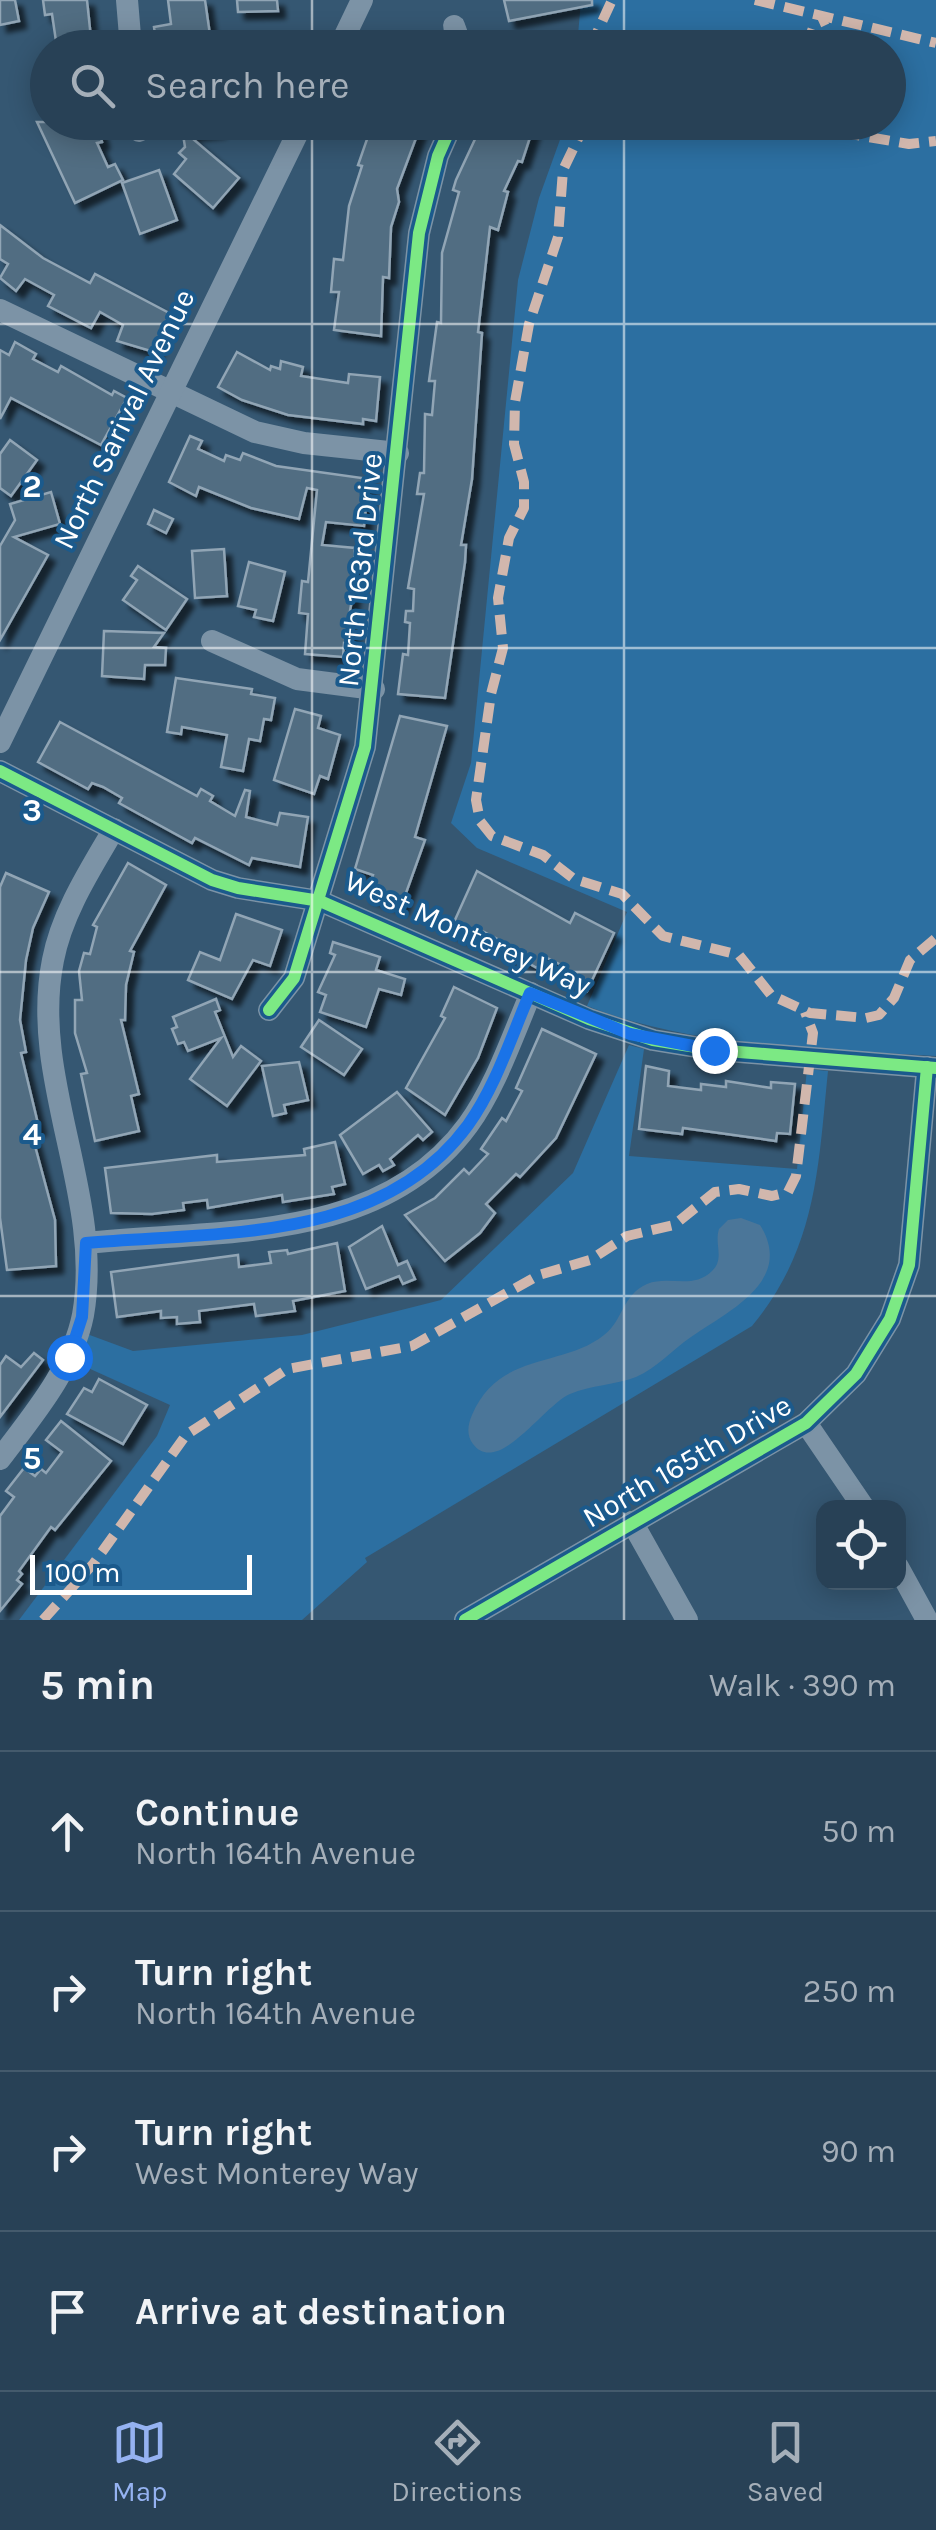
<!DOCTYPE html>
<html lang="en">
<head>
<meta charset="utf-8">
<style>
  body { margin:0; font-family:Karla,sans-serif; background:#344c60; color:#f1f3f6 }
  .controls { position:absolute; right:30px; bottom:30px; display:grid; overflow:hidden; border-radius:20px; box-shadow:0 5px 25px #0003 }
  .controls button { width:90px; height:90px; display:grid; place-items:center; padding:0; border:0; border-bottom:2px solid #445a6c; background:#284156; color:#f1f3f6; font:50px sans-serif }
  .scale { position:absolute; left:30px; bottom:25px; width:222px; box-sizing:border-box; padding-left:10px; border:5px solid #fff; border-top:0; font-size:28px; line-height:35px; white-space:nowrap; color:#fff; -webkit-text-stroke:8px #1b5a8c; paint-order:stroke }
  .stop { position:absolute; width:30px; height:30px; margin:-22px; border:8px solid #1a73e8; border-radius:50%; background:#fff }
  .stop.end { background:#1a73e8; border-color:#fff; box-shadow:0 2px 10px #0008 }
  .list { margin:0; padding:0; list-style:none }
  h2 { display:flex; justify-content:space-between; align-items:center; height:130px; margin:0; padding:0 40px; font-size:42px }
  h2 small { font-size:32px; font-weight:400; color:#a5afb9 }
  .list li { display:grid; grid-template-columns:65px 1fr auto; gap:30px; align-items:center; box-sizing:border-box; height:160px; padding:0 40px; border-top:2px solid #445a6c }
  .list b { display:block; font-size:38px; white-space:nowrap }
  .list p { margin:0; font-size:32px; white-space:nowrap; color:#a5afb9 }
  .list em { font-size:32px; font-style:normal; color:#a5afb9 }
  .icon { flex:none; width:55px; height:55px; fill:none; stroke:currentColor; stroke-width:2; stroke-linecap:round; stroke-linejoin:round }
  .map { position:relative; flex:none; width:936px; height:1620px; overflow:hidden }
  .search { position:absolute; background:#284156; box-shadow:0 5px 25px #0003; left:30px; right:30px; top:30px; height:110px; display:flex; align-items:center; gap:25px; box-sizing:border-box; padding:0 35px; border-radius:55px; color:#a5afb9; font-size:38px }
  .sheet { height:770px; background:#284156 }
  nav { display:flex; justify-content:space-around; align-items:center; box-sizing:border-box; height:140px; border-top:2px solid #445a6c; background:#284156; font-size:28px; color:#a5afb9 }
  nav a { display:grid; justify-items:center; gap:5px }
  nav .on { color:#95b2f1 }
  .map>svg:first-child { display:block }
  .green { fill:#2c6fa1 }
  .water { fill:#4b7699 }
  .building { fill:#516d82; stroke:#91a5b5; stroke-width:2.5; filter:url(#shadow) }
  .lines { fill:none; stroke-linecap:round; stroke-linejoin:round }
  .minor { stroke:#7c93a6; stroke-width:22 }
  .quiet { stroke:#d1b7ad; stroke-width:10; stroke-dasharray:20 10; stroke-linecap:butt }
  .cycleway-casing { stroke:#1b5a8c; stroke-width:19 }
  .cycleway { stroke:#7ce984; stroke-width:12 }
  .route { stroke:#1a73e8; stroke-width:12 }
  .grid { fill:none; stroke:#fff; stroke-width:2.5; stroke-opacity:0.55 }
  .labels { text-anchor:middle; dominant-baseline:central; stroke-width:8; stroke-linejoin:round; paint-order:stroke }
  .street-label { font-size:30px; fill:#fff; stroke:#1b5a8c }
  .grid-label { font-size:32px; text-anchor:middle; font-weight:bold; fill:#fff; stroke:#1b5a8c; stroke-width:8; stroke-linejoin:round; paint-order:stroke }
</style>
</head>
<body>
<div class="map">
<svg width="936" height="1620" viewBox="0 0 936 1620">
  <defs>
    <filter id="shadow"><feDropShadow dx="7" dy="7" stdDeviation="2.5" flood-color="#0009"/></filter>
  </defs>
  <rect width="100%" height="100%" fill="#355772"/>
  <g class="green">
    <path d="M581,0h355v1056c-117,-8 -239,-7 -349,-50l40,-94 -150,-64 -26,-25 20,-60 47,-483 21,-82 27,-75 322,-1v-74l-311,-1z"/>
    <path d="M629,1045l15,4 -15,107 168,13 10,-100 21,2c-10,98 -11,176 -76,255l-387,232 2,4 -65,58h-283l138,-184 13,-31 -93,-42 10,-29 46,17 169,-16 139,-35 132,-127z"/>
  </g>
  <path class="water" d="M741,1218l19,7c35,56 -32,86 -69,112 -19,13 -34,31 -55,40 -21,8 -45,8 -66,17 -26,11 -72,83 -97,50 -7,-9 -5,-20 -1,-29 27,-64 91,-47 132,-80 19,-14 18,-40 43,-51 22,-9 46,6 65,-13 13,-12 2,-27 7,-42l9,-9z"/>
  <g class="building">
    <path d="M0,0h15l4,21 -19,4z"/>
    <path d="M43,0h44l5,48h-35l-5,-34 -7,1z"/>
    <path d="M168,0h37l6,42 -54,6 -3,-21 17,-3z"/>
    <path d="M237,0h40l1,11 -40,1z"/>
    <path d="M504,0h88v5l-83,16z"/>
    <path d="M37,122h60l5,20 -5,1 11,24 7,-3 8,16 -48,23z"/>
    <path d="M181,122h37l1,8 -32,4 52,44 -26,30 -39,-34 12,-15 -7,-6 6,-6z"/>
    <path d="M373,122h49l-25,67 2,13 -8,25 -2,51 -6,-1 -2,59 -47,-6 5,-38h-8l3,-33 9,1 6,-54 13,-40 -4,-1z"/>
    <path d="M483,122h52l-13,40 -4,-1 -14,30 4,1 -10,38 -8,-3 -12,105 4,1 -10,146 -11,66h5l-1,17 -20,136 -47,-4 5,-40 5,1 2,-32 -5,-1 1,-11h7l1,-22 -6,-1 16,-94h-7l3,-21h4l1,-59 7,1 3,-34h-6l8,-59 4,1 1,-70 17,-61 -6,-2 3,-10z"/>
    <path d="M159,170l18,50 -37,14 -18,-51z"/>
    <path d="M0,225l43,33 47,25 5,-9 76,40 -17,38 -37,-11 6,-16 -23,-13 -9,16 -43,-22 6,-11 -29,-16 -9,12 -16,-13 8,-14 -8,-5z"/>
    <path d="M15,342l21,12 -3,5 25,13 3,-6 51,29 2,-4 13,7 -26,47 -90,-47 -11,21v-69l9,5z"/>
    <path d="M237,352l33,18 1,-4 9,3 1,-8 22,6 -2,9 47,7 1,-9 31,3 -4,44 -13,-2v5l-75,-9 -46,-15 -24,-13z"/>
    <path d="M190,436l12,5 -4,8 26,12 2,-6 14,5 3,-7 33,13 93,13 -5,47 -38,-4 -4,23 33,3 -1,13 5,1 -12,65h6l-2,17 -7,-1 -1,14 -38,-3 3,-40 -9,-1 3,-32 6,1 9,-92 -10,-2 -8,31 -48,-11 -52,-21 -3,9 -27,-14z"/>
    <path d="M10,440l27,20 -26,36 -11,-8v-34z"/>
    <path d="M51,492l9,32 -46,13 34,18 -48,85v-94l15,-26 -5,-16z"/>
    <path d="M154,510l19,9 -7,14 -18,-9z"/>
    <path d="M224,549l3,47 -32,2 -3,-47z"/>
    <path d="M249,562l36,10 -12,49 -19,-4 2,-7 -18,-4z"/>
    <path d="M138,566l49,33 -21,31 -43,-30 14,-20 -6,-4z"/>
    <path d="M104,631l60,2 -10,14 12,1 -1,17h-20l-1,14 -42,-3z"/>
    <path d="M176,678l76,11 -1,5 24,4 -4,22 -7,-1 -4,22 -11,-2 -6,32 -22,-4 6,-32 -45,-8 -1,7 -14,-2z"/>
    <path d="M295,709l26,7 -3,12 22,7 -12,44 -8,-3 -6,18 -40,-14z"/>
    <path d="M400,716l47,10 -32,111 10,3 -24,67 -35,-12 7,-20 -18,-6z"/>
    <path d="M60,722l137,74 4,-7 12,7 -3,5 25,15 10,-26 5,1 -4,26 31,8 3,-12 28,4 -8,50 -48,-9 -3,7 -54,-27 -3,5 -73,-40 3,-5 -19,-11 -11,-4 -4,6 -50,-27z"/>
    <path d="M128,863l38,22 -36,66 4,1 -8,33 -1,35h-4l18,74 -8,2 8,35 -44,10 -14,-67 6,-1 -12,-40v-33h7l-3,-29 5,-18 6,1 7,-27 -4,-2z"/>
    <path d="M477,871l93,52 5,-10 39,20 -27,58 -27,-15 5,-9 -22,-11 -6,12 -25,-14 -2,4 -11,-6 4,-10 -19,-10 -5,10 -29,-11z"/>
    <path d="M6,873l43,19 -16,36 -7,32 -6,60 6,32 -5,1 18,75 -8,3 24,89 1,46 -49,4 -7,-52v-331z"/>
    <path d="M236,914l46,16 -12,36 -17,-6 -21,39 -44,-19 12,-28 20,8z"/>
    <path d="M333,942l47,15 -4,13 29,9 -4,16 -22,-6 -13,38 -46,-15 6,-17 -8,-3 17,-37 -5,-2z"/>
    <path d="M454,987l43,21 -19,50 -33,57 -39,-27 39,-70 -4,-2z"/>
    <path d="M216,999l4,11 -5,2 18,45 8,-11 20,15 -34,45 -37,-27 31,-41 -33,13 -4,-9 -6,2 -6,-15 5,-2 -4,-10z"/>
    <path d="M319,1020l43,29 -18,26 -43,-28z"/>
    <path d="M542,1029l54,25 -40,84 -36,39 -4,-3 -30,30 9,9 -15,20 -35,28 -40,-46 30,-17 29,-29 5,5 19,-20 -7,-5 21,-31 4,3 16,-30 -6,-3z"/>
    <path d="M299,1062l9,38 -24,5 2,8 -13,3 -11,-50z"/>
    <path d="M646,1066l23,5 -1,15 33,4v-6l25,3v-6l45,7v-6l24,2 -5,50 -13,-1 -1,8 -93,-13 -1,6 -43,-5z"/>
    <path d="M397,1092l35,40 -9,8 -5,-5 -28,24 4,6 -11,6 -4,-6 -16,9 -23,-39z"/>
    <path d="M335,1142l10,42 -13,3 2,7 -51,8 -1,-7 -74,13 -1,-8 -24,3 1,7 -32,4 -41,-1 -6,-45 112,-13v7l88,-7 -1,-6z"/>
    <path d="M382,1226l16,39 9,-4 8,18 -12,5 -4,-8 -33,13 -17,-42z"/>
    <path d="M337,1243l8,48 -52,10 2,10 -39,5 -2,-12 -55,7 1,11 -23,2v-7l-16,1v-7l-44,6 -6,-45 127,-17 1,12 32,-4 -2,-11 18,-2 1,4z"/>
    <path d="M34,1353l9,7 -43,57v-52l6,-9 15,11z"/>
    <path d="M99,1379l48,26 -24,39 -56,-30 17,-26 8,4z"/>
    <path d="M61,1421l50,40 -56,69 -4,-3 -32,44 3,3 -5,6 5,4 -22,27v-95l14,-19 -8,-6 18,-23 11,8 6,-7 5,4 16,-21 -16,-12z"/>
  </g>
  <g class="lines">
    <g class="minor">
      <path d="M127,0l4,48"/>
      <path d="M454,26l8,22"/>
      <path d="M339,48l23,-48"/>
      <path d="M138,122l1,9"/>
      <path d="M0,310l255,122 49,11 94,10"/>
      <path d="M212,641l85,38 77,10"/>
      <path d="M0,742l303,-620"/>
      <path d="M0,771l212,109 26,8 82,13 269,118 64,21 61,10 222,18"/>
      <path d="M269,1010l25,-32 71,-231 54,-514 19,-77 15,-34"/>
      <path d="M86,1243c132,-14 294,2 382,-118 28,-39 44,-88 63,-132"/>
      <path d="M806,1423l58,85"/>
      <path d="M0,1459c33,-44 72,-89 83,-144 21,-119 -54,-236 -30,-355 9,-47 37,-90 61,-131"/>
      <path d="M632,1522l55,98"/>
      <path d="M898,1567l29,53"/>
      <path d="M465,1620l341,-197 50,-49 34,-55 19,-54 18,-198"/>
    </g>
    <g class="quiet">
      <path d="M755,0l181,43"/>
      <path d="M590,48l22,-48"/>
      <path d="M806,48l8,-23 13,-6"/>
      <path d="M586,122l-23,48 -5,67 -29,87 -14,78 -1,42 10,38v26l-15,30 -11,60 5,50 -12,46 -15,106 4,21 12,15 51,19 31,24 48,15 41,42 76,19 32,40 39,18 56,5 13,-3 15,-17 16,-38 26,-22"/>
      <path d="M781,122l128,22 27,-3"/>
      <path d="M43,1620l51,-57 92,-128 101,-66 125,-23 127,-71 51,-15 37,-24 47,-11 41,-33 24,-3 33,7 16,-4 8,-16 17,-143 -8,-21"/>
    </g>
    <g class="cycleway-casing">
      <g id="cycleway">
        <path d="M0,771l212,109 26,8 82,13 269,118 64,21 61,10 222,18"/>
        <path d="M269,1010l25,-32 71,-231 54,-514 19,-77 15,-34"/>
        <path d="M465,1620l341,-197 50,-49 34,-55 19,-54 18,-198"/>
      </g>
    </g>
    <use href="#cycleway" class="cycleway"/>
  </g>
  <g class="lines">
    <path class="route" d="M69,1357l13,-40 4,-74c132,-12 295,1 382,-118 28,-39 43,-88 62,-132l100,41 84,16"/>
  </g>
  <path class="grid" d="M312,0v48M624,0v48M312,122v1498M624,122v1498M0,324h936M0,648h936M0,972h936M0,1296h936"/>
  <g class="labels">
    <g class="street-label">
      <text transform="translate(124 419) rotate(-64)">North Sarival Avenue</text>
      <text transform="translate(360 570) rotate(-84)">North 163rd Drive</text>
      <text transform="translate(468 933) rotate(24)">West Monterey Way</text>
      <text transform="translate(687 1461) rotate(-30)">North 165th Drive</text>
    </g>
  </g>
  <g class="grid-label">
    <text x="32" y="497">2</text>
    <text x="32" y="821">3</text>
    <text x="32" y="1145">4</text>
    <text x="32" y="1469">5</text>
  </g>
</svg>
<div class="controls">
<button><svg class="icon" aria-label="locate" viewBox="0 0 24 24"><circle cx="12" cy="12" r="6"/><path d="M12 2v4M12 18v4M2 12h4M18 12h4"/></svg></button>
</div>
<div class="scale">100 m</div>
<div class="stop" style="left:69px;top:1357px"></div>
<div class="stop end" style="left:714px;top:1050px"></div>
<div class="search"><svg class="icon" aria-label="search" viewBox="0 0 24 24"><circle cx="10" cy="10" r="6"/><path d="M15 15l6 6"/></svg>Search here</div>
</div>
<section class="sheet">
<h2>5 min<small>Walk · 390 m</small></h2>
<ul class="list">
<li><svg class="icon" aria-label="ahead" viewBox="0 0 24 24"><path d="M12 20V5M6 11l6-6 6 6"/></svg><div><b>Continue</b><p>North 164th Avenue</p></div><em>50 m</em></li>
<li><svg class="icon" aria-label="right" viewBox="0 0 24 24"><path d="M7 20v-9h11M14 6l5 5-5 5"/></svg><div><b>Turn right</b><p>North 164th Avenue</p></div><em>250 m</em></li>
<li><svg class="icon" aria-label="right" viewBox="0 0 24 24"><path d="M7 20v-9h11M14 6l5 5-5 5"/></svg><div><b>Turn right</b><p>West Monterey Way</p></div><em>90 m</em></li>
<li><svg class="icon" aria-label="arrive" viewBox="0 0 24 24"><path d="M6 21V4h12l-3 4 3 4H6"/></svg><div><b>Arrive at destination</b></div></li>
</ul>
</section>
<nav>
<a class="on"><svg class="icon" aria-label="map" viewBox="0 0 24 24"><path d="M3 6l6-2 6 2 6-2v14l-6 2-6-2-6 2zM9 4v14M15 6v14"/></svg>Map</a>
<a><svg class="icon" aria-label="directions" viewBox="0 0 24 24"><path d="M12 3l9 9-9 9-9-9zM9 14v-3h6M13 9l2 2-2 2"/></svg>Directions</a>
<a><svg class="icon" aria-label="saved" viewBox="0 0 24 24"><path d="M7 4h10v16l-5-4-5 4z"/></svg>Saved</a>
</nav>
</body>
</html>
